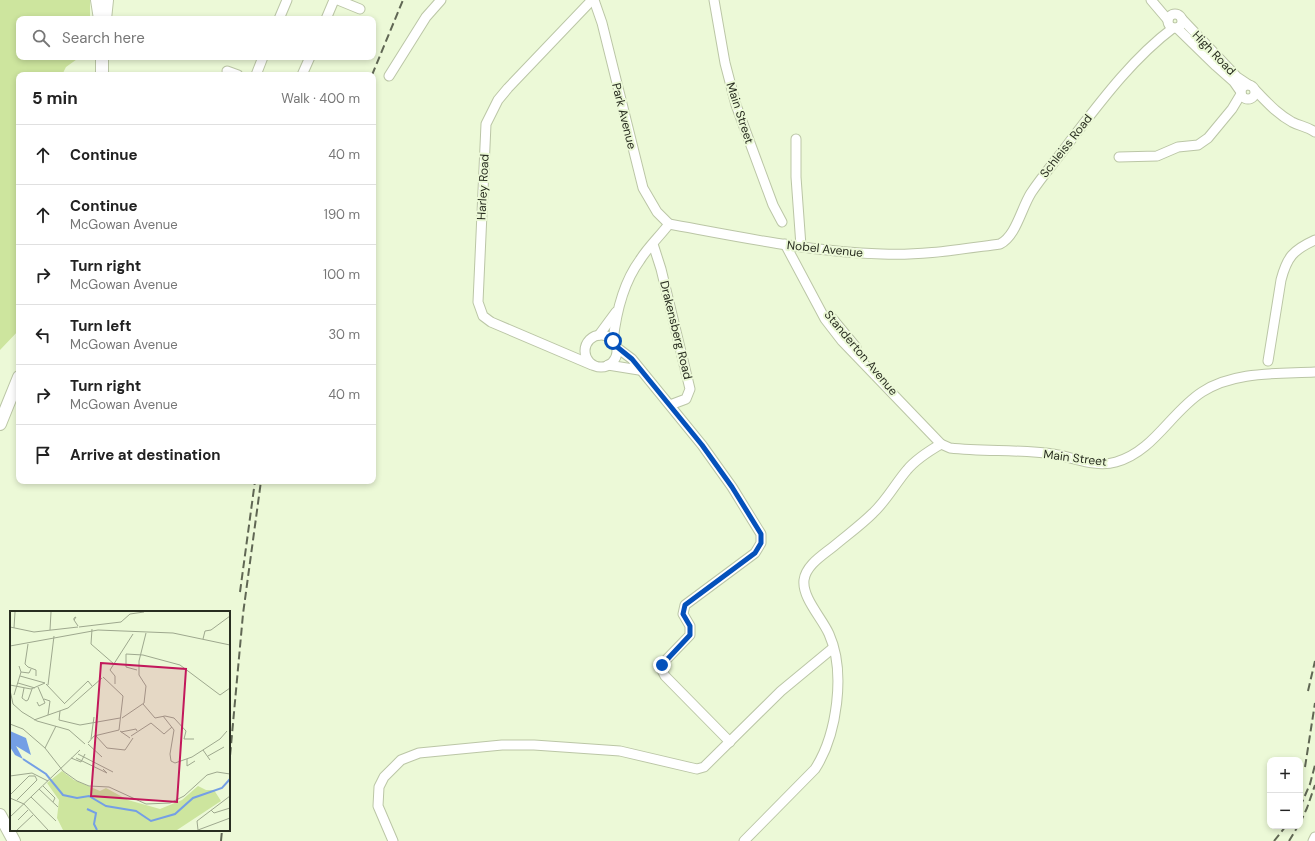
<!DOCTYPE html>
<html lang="en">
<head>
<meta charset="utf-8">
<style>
  body { margin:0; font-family:"DM Sans",sans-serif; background:#f2f2f2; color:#222 }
  .controls { position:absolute; right:12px; bottom:12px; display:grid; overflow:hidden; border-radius:8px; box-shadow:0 2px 6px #0003 }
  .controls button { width:36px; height:36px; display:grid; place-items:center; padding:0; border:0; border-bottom:1px solid #e0e0e0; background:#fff; color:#222; font:20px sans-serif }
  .stop { position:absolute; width:12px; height:12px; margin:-9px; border:3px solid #0451bb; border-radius:50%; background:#fff }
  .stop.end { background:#0451bb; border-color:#fff; box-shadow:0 1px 4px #0008 }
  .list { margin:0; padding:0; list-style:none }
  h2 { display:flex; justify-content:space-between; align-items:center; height:52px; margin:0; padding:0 16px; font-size:17px }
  h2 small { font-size:13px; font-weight:400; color:#767676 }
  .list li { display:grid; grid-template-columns:26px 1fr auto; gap:12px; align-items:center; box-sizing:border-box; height:60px; padding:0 16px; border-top:1px solid #e0e0e0 }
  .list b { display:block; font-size:15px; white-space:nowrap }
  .list p { margin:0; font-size:13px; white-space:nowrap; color:#767676 }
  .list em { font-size:13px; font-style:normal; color:#767676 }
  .icon { flex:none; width:22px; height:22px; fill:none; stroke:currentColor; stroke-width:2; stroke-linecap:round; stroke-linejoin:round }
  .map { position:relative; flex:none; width:1315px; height:841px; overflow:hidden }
  .search { position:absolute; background:#fff; box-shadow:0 2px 6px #0003; left:16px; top:16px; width:360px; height:44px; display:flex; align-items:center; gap:10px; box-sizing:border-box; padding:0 14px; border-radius:8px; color:#767676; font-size:15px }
  .panel { position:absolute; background:#fff; box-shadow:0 2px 6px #0003; left:16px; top:72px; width:360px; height:412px; border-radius:8px }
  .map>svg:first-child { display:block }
  .green { fill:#cde59e }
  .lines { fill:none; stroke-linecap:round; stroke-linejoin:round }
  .minor-casing { stroke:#bbc6a6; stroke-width:11 }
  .secondary-casing { stroke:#bbc6a6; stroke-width:14 }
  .minor { stroke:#fff; stroke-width:9 }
  .secondary { stroke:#fff; stroke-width:12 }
  .rail { stroke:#606754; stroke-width:2; stroke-dasharray:8 4; stroke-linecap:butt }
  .route { stroke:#0451bb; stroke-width:5 }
  .labels { text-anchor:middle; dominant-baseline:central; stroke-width:4; stroke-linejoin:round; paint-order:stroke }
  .street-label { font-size:12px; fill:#292e21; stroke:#ecf9d7 }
  .inset-river { fill:none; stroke:#749fe5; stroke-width:2 }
  .inset-road { fill:none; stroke:#9ea88e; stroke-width:1 }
  .view { fill:#c2185b; fill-opacity:0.15; stroke:#c2185b; stroke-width:2 }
  .inset-edge { fill:none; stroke:#292e21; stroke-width:2 }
</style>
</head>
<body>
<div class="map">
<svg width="1315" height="841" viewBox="0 0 1315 841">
  <rect width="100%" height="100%" fill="#ecf9d7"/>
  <path class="green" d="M0,0h90v19h-71v38h61l-14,10 -4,8h-43v255l-19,20z"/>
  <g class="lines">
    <g class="minor-casing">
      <g id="minor">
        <path d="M338,0l22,9"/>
        <path d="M592,0l-84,88 -10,12 -12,24 -8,178 5,14 8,6 101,43"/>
        <path d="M594,0l8,23 41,165 14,24 12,12"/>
        <path d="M714,0l11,63 11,42 37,100 9,17"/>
        <path d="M1151,0l17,20"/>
        <circle cx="1175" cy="21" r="7"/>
        <path d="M279,19l8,-19"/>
        <path d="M326,19l8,-19"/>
        <path d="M1182,19l55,58 12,8"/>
        <path d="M1177,28l39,38 18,16 7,10"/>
        <path d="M227,71l11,4"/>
        <path d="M256,75l7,-18"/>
        <path d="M302,75l8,-18"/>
        <path d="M389,76l37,-59 15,-17"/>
        <circle cx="1248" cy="92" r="7"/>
        <path d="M1255,90c12,12 22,24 37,32 8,4 16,5 23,10"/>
        <path d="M796,139v38l5,69"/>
        <path d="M1119,157l38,-1 21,-9 20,-2 10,-7 24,-29 9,-15"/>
        <path d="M669,224c71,13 142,28 213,30 39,2 80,-5 118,-10 16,-8 21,-35 31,-51 12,-18 27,-35 40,-53 30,-39 62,-82 102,-112"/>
        <path d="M653,244l8,25 29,120 -4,10 -16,6"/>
        <path d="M785,244l40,75 17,22 99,103 9,4c34,4 69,1 103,6 20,3 42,14 63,8 37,-10 55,-50 86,-70 32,-21 76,-18 113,-20"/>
        <path d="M832,318l24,29"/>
        <circle cx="601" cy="351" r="16"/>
        <path d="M599,335l17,-23"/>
        <path d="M613,341c3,-27 10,-58 27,-81 8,-13 20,-24 29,-36"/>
        <path d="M616,347l16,12 70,86 30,42 29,47v9l-6,10 -70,52 -2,9 7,12v9l-27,28 -1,7 3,6 65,66"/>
        <path d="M1268,361l13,-81c6,-23 12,-30 34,-40"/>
        <path d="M608,365l31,5"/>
        <path d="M393,841l-15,-35 1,-19 5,-10 17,-17 18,-7 83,-8h32l86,6 77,18 7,-2 77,-76 52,-43"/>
        <path d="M744,841l71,-72c22,-34 31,-97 14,-135 -7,-16 -27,-36 -25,-54 2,-15 19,-25 30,-34 13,-11 27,-21 39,-33 14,-13 22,-29 34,-43 9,-11 22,-19 34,-26"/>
        <path d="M1313,841l2,-4"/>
      </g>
    </g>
    <g class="secondary-casing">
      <g id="secondary">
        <path d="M97,0l3,19"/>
        <path d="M105,19l2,-19"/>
        <path d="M102,57v18"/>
        <path d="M0,424l19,-47"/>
        <path d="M0,815l14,26"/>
      </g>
    </g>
    <use href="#minor" class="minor"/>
    <use href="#secondary" class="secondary"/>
    <g class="rail">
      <path d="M372,75l31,-75"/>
      <path d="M240,592l15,-111"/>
      <path d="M1308,691l7,-30"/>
      <path d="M229,767l14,-153 18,-133"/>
      <path d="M1305,767l10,-64"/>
      <path d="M1300,807l10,-23 5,-19"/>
      <path d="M1300,823l7,-15 8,-23"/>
      <path d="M221,841l1,-11"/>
      <path d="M1274,841l12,-15"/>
      <path d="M1289,841l9,-15"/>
    </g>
  </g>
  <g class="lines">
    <path class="route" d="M613,341l3,5 16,13 70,86 30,42 29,47v9l-6,10 -70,52 -2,9 7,12v9l-28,30"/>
  </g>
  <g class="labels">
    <g class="street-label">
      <text transform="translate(1214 53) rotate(46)">High Road</text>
      <text transform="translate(740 113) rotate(72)">Main Street</text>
      <text transform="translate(624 116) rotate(76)">Park Avenue</text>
      <text transform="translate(1066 146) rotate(-52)">Schleiss Road</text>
      <text transform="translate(483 187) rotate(-87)">Harley Road</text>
      <text transform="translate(825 249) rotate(6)">Nobel Avenue</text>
      <text transform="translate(676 330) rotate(76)">Drakensberg Road</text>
      <text transform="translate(861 353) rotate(50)">Standerton Avenue</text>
      <text transform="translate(1075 458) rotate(7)">Main Street</text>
    </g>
  </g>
  <g transform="translate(10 611)">
    <rect width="220" height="220" fill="#ecf9d7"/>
    <path d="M52,160l12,9 26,11 6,-3 22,12 32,9 22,-9 16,-14 8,4h8l7,11 -44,29h-114l-6,-12 2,-18 -12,-17z" fill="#cde59e"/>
    <path d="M0,120l16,7 5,17 -15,-9 7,13 -8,-4 -5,-8z" fill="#749fe5"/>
    <path class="inset-river" d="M13,148l23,15 17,21 14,3 12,-2 17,10 30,5 15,10 24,-7 18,-16 29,-10 8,-9M77,198l9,4 -2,11 3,6"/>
    <path class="inset-road" d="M64,9v-2l2,-1 -2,3 4,6M0,16l24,5 44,-5M69,16l42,-5 9,-8 14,-2M4,17l1,-16M82,18l-1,15 23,20M40,19l1,-18M193,28l2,-8 6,-1 19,-14M18,33l-3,20 3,3 8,3v6M0,35l88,-16 75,3 57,12M100,59l23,-36M100,59l5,6v8M127,59l-11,-3v-13l17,1 37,10 40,30 10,-7M11,61l8,1 2,-4M93,66l20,19 -4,34M8,72l17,5M36,73l18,19M0,74l21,4 14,-6 -25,-7M38,74l6,-49M14,77l-2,10 4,3 2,-1 4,-11M0,79l3,14 9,8 15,9 32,9 16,14M4,84l7,-23 -2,-6M34,88l6,2 -2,14M27,91l2,4 6,-3 -7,-16M54,93l24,-23 4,5M133,93l12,14 10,-2 9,2 12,13 -2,8h10M50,100l-1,9 21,5 40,-7M153,105l11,14 -4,24 1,7 4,2 17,-6 28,-18 7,-8M112,107l22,-15 2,-17 -7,-11v-14l7,-28M24,109l34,-12 34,-30M0,113l13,5 22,19 18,23 14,10 12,5 20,1 37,17 24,-1 14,-7 23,-21 10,-3 13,2M110,120l10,7M111,121l15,-3 1,2M86,125l11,12 18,2 8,-12M121,125l20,-13 13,11 8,-7M81,128l3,-22M78,132l6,-7 25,-6M78,133l14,13M35,137l11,-22M193,139l7,10M68,143l35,18M198,145l16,-9M61,147l10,4 4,-8M66,147l31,15 -4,-4M177,148v7l8,-5M0,165l22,-3 16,8M33,175l12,12 -2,4M29,178l19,18M0,184l19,-19h6l2,4 -20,20M21,186l25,24M0,187l14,6 24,26M201,199l3,3 16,-5M0,206l70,-67M8,209l10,-10M7,219l16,-15M188,219l-1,-9 33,-25M188,219l32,-12"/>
    <path class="view" d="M91,52l85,6 -9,133 -86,-6z"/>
    <rect width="220" height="220" class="inset-edge"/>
  </g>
</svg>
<div class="controls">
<button>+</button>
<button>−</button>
</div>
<div class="stop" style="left:613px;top:341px"></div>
<div class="stop end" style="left:662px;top:665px"></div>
<div class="search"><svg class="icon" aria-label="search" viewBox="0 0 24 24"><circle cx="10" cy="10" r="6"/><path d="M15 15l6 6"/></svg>Search here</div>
<section class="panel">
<h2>5 min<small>Walk · 400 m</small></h2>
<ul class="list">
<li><svg class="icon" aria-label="ahead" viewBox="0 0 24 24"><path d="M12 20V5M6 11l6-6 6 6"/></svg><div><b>Continue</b></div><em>40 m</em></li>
<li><svg class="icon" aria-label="ahead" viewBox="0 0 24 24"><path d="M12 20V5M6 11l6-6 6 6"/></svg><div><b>Continue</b><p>McGowan Avenue</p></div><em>190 m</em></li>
<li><svg class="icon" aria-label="right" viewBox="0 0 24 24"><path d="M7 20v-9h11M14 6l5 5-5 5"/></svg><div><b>Turn right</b><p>McGowan Avenue</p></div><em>100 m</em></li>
<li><svg class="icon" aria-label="left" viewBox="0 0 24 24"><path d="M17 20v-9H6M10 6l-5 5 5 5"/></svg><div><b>Turn left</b><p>McGowan Avenue</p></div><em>30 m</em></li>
<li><svg class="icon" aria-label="right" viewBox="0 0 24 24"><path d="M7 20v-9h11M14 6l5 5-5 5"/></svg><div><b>Turn right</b><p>McGowan Avenue</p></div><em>40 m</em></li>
<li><svg class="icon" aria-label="arrive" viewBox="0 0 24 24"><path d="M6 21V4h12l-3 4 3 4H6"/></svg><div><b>Arrive at destination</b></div></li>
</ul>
</section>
</div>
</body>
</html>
